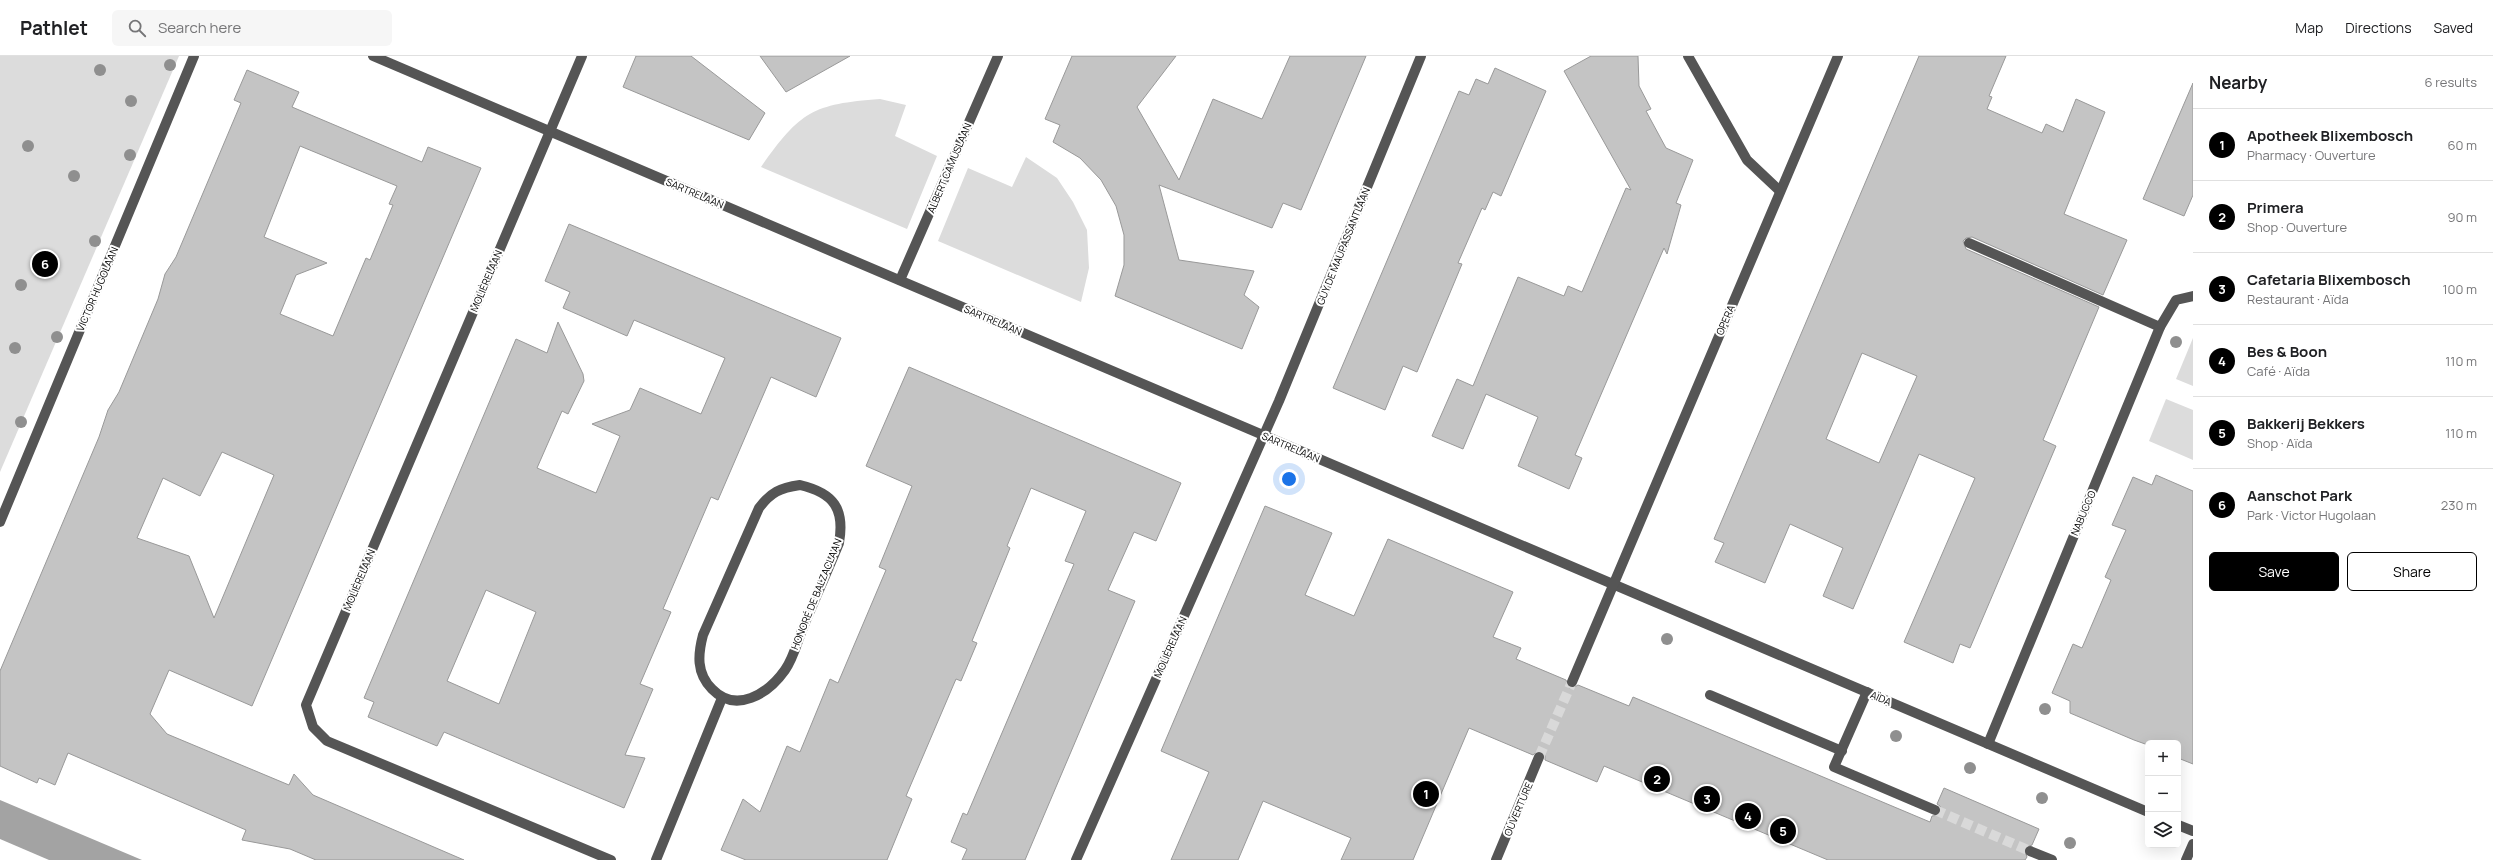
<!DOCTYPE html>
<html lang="en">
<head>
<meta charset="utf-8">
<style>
  body { margin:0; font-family:Manrope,sans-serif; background:#f6f6f6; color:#202124 }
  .controls { position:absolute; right:12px; bottom:12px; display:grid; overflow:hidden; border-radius:6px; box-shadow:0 4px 16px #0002 }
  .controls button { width:36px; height:36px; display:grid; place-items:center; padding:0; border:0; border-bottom:1px solid #e0e0e0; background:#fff; color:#202124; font:20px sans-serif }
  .you { position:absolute; left:1289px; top:423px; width:14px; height:14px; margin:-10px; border:3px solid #fff; border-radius:50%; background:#1a73e8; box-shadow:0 0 0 6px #1a73e833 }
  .badge { display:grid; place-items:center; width:26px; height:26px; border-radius:50%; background:#000; color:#fff; font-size:13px; font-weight:700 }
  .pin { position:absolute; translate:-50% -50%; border:2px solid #fff; box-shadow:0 1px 4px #0006 }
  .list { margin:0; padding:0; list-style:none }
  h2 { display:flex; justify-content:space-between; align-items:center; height:52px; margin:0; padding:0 16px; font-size:17px }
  h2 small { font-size:13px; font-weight:400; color:#757577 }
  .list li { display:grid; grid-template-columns:26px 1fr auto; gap:12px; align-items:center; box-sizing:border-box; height:72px; padding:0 16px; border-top:1px solid #e0e0e0 }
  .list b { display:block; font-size:15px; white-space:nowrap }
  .list p { margin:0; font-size:13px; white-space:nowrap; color:#757577 }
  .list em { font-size:13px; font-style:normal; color:#757577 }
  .actions { display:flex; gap:8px; padding:12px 16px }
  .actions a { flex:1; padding:9px 0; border:1px solid #000; border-radius:6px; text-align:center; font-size:14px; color:#000 }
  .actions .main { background:#000; color:#fff }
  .icon { flex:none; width:22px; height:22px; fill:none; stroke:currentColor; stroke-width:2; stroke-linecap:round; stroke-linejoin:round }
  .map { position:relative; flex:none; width:2193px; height:804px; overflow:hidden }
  header { display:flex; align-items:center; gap:24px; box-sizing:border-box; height:56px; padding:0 20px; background:#fff; border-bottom:1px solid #e0e0e0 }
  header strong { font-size:19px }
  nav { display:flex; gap:22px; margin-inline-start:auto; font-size:14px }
  .search { width:280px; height:36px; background:#f6f6f6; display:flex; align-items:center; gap:10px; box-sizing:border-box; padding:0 14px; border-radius:6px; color:#757577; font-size:15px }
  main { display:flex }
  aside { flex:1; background:#fff }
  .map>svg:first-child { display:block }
  .green { fill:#dcdcdc }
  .water { fill:#a3a3a3 }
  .building { fill:#c4c4c4; stroke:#999; fill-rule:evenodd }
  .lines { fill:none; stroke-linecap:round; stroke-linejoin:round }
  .minor-tunnel { stroke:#d9d9d9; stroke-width:10; stroke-dasharray:10 5; stroke-linecap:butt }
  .minor { stroke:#555; stroke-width:10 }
  .tree { fill:#8f8f8f }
  .labels { text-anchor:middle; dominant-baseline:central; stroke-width:4; stroke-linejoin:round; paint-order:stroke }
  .street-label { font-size:10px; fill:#000; stroke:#fff }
</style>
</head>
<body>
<header>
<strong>Pathlet</strong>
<div class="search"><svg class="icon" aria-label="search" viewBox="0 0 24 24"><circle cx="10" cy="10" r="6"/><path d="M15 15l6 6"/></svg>Search here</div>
<nav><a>Map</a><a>Directions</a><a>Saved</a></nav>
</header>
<main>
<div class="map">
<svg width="2193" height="804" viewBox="0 0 2193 804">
  <rect width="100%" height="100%" fill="#fff"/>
  <g class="green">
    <path d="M0,0h179l-179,416z"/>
    <path d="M880,43l26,6 -11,31 42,20 -30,73 -146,-62c39,-55 51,-63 119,-68z"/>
    <path d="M1026,101l31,21 16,24 14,28 2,38 -8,34 -143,-61 30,-73 44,19z"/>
    <path d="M2193,282v48l-17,-7z"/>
    <path d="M2166,343l27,11v50l-44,-19z"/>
  </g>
  <path class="water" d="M0,744l142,60h-93l-49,-21z"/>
  <g class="building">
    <path d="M636,0h55l74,57 -16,27 -126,-53z"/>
    <path d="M760,0h90l-64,36z"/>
    <path d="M1072,0h104l-39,51 42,73 34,-81 49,20 28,-63h76l-65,154 -18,-7 -11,25 -113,-43 20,75 75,11 -10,24 15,12 -17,42 -127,-53 9,-31v-30l-8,-29 -15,-26 -21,-22 -27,-16 7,-17 -15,-6z"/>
    <path d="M1591,0h47l1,30 12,23 -5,2 20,37 27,12 -17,43 5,2 -14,49 -3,-6 -89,207 7,3 -13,31 -51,-23 20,-49 -52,-23 -23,55 -31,-13 25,-57 16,7 45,-109 46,19 4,-10 14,6 44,-104 5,2 -67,-119z"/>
    <path d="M1919,0h87l-17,40 3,1 -5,12 55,24 4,-9 17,8 13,-33 29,13 -41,102 63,26 -24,55 -131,-58 -6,1 -3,3 3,8 133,58 -56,133 13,6 -86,202 -10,-4 -7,19 -49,-21 71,-164 -56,-24 -66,155 -30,-13 20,-48 -53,-24 -25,59 -50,-21 9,-19 -10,-4zM1862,297l55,23 -38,87 -53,-24z"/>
    <path d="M1495,12l51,23 -45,105 -8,-4 -8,18 -3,-2 -24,55 4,1 -45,108 -14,-6 -18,44 -52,-22 126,-297 10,4 7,-16 12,5z"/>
    <path d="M247,14l52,22 -7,15 130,55 6,-15 53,21 -229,538 -83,-36 -19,44 17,20 122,51 5,-11 19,21 151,65h-148l-26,-11 -48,-9 4,-10 -178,-77 -13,32 -16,-7 -2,5 -37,-17v-95l99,-234 9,-27 11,-18 39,-93 7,-25 11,-17 65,-154 -7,-3zM300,90l97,40 -8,18 4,1 -23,55 -4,-2 -33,78 -53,-22 16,-39 31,-12 -63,-26zM222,396l52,23 -60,143 -25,-62 -52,-18 26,-60 37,18z"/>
    <path d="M2193,27v112l-9,21 -41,-17z"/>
    <path d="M569,168l272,114 -25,59 -45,-20 -53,123 -7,-3 -48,112 8,3 -31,72 13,5 -28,66 20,3 -21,50 -180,-76 -7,14 -69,-29 6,-15 -10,-4 152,-359 31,14 11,-31 25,52 1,7 -16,33 -6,-3 -25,57 59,25 24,-57 -28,-12 38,-14 10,-22 61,26 24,-56 -91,-38 -7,16 -64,-28 7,-16 -25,-11zM486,534l50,22 -37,92 -52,-23z"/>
    <path d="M909,311l272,116 -25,58 -22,-9 -26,58 27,11 -110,259h-63l5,-11 -16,-7 12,-29 4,2 107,-251 -9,-3 21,-50 -55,-23 -24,58 3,2 -38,93 5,2 -16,38 -5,-2 -50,117 6,3 -25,61h-141l-25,-10 22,-51 17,13 27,-66 13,6 30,-73 8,4 48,-113 -7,-3 33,-81 -46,-20z"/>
    <path d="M2156,419l37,16v273l-15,-6v-15h-30v2l-14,-5 -64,-27v-12l-18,-8 21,-49 9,4 29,-68 -6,-3 21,-47 -14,-5 21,-48 19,8z"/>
    <path d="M1265,450l67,27 -27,62 49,21 34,-77 125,53 -20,45 28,11 -5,11 50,21 3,8h4l5,-3 51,21 4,-9 297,125 2,-6 7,-1 2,-3 -1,-6 -3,-2 7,-16 95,41 -7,16 -8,3 3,9 -2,3h-197l-224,-94 -7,16 -52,-22v-4l-3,-5h-4l-5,4 -64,-27 -56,132h-72l10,-22 -88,-37 -25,59h-67l38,-88 -48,-21z"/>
  </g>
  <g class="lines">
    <g class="minor-tunnel">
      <path d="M1539,701l33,-75"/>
      <path d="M1935,754l95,41"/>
    </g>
    <g class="minor">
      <path d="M373,0l1775,756"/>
      <path d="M582,0l-276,649 7,22 14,14 284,119"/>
      <path d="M1688,0l59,104 33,31"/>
      <path d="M1969,187l191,84"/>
      <path d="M900,224l98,-224"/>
      <path d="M800,429c34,8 45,24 39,58 -12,29 -25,58 -37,87 -5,13 -9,29 -17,40 -17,24 -49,44 -73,19 -16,-16 -14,-35 -9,-54l56,-127c12,-16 21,-20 41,-23z"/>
      <path d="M0,466l194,-466"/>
      <path d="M1572,626l266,-626"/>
      <path d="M1867,636l-33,75 101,43"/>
      <path d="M1710,639l132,56"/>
      <path d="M1988,688l172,-417 16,-27 17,-4"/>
      <path d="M2178,769l15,6"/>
      <path d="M2030,795l22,9"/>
      <path d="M656,804l66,-162"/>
      <path d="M1076,804l203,-459 142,-345"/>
      <path d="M1496,804l43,-103"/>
      <path d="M2186,804l7,-16"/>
    </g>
  </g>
  <g class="tree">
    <circle cx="170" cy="9" r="6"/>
    <circle cx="100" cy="14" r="6"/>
    <circle cx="131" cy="45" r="6"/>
    <circle cx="28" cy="90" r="6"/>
    <circle cx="130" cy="99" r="6"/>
    <circle cx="74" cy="120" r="6"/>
    <circle cx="95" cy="185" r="6"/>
    <circle cx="21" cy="229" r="6"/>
    <circle cx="57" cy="281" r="6"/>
    <circle cx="2176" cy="286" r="6"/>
    <circle cx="15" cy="292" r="6"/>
    <circle cx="21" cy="366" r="6"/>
    <circle cx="1667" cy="583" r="6"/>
    <circle cx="2045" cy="653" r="6"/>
    <circle cx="1896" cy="680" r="6"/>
    <circle cx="1970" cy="712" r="6"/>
    <circle cx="2042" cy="742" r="6"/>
    <circle cx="2070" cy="787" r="6"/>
  </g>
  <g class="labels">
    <g class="street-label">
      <text transform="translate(949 112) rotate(-67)">ALBERT CAMUSLAAN</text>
      <text transform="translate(695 137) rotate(23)">SARTRELAAN</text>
      <text transform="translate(1343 190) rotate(-68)">GUY DE MAUPASSANTLAAN</text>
      <text transform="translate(486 225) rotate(-67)">MOLIÈRELAAN</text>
      <text transform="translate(97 233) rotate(-67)">VICTOR HUGOLAAN</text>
      <text transform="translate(993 264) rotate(23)">SARTRELAAN</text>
      <text transform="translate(1725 264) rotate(-67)">OPERA</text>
      <text transform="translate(1291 391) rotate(23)">SARTRELAAN</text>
      <text transform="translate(2083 457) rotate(-67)">NABUCCO</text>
      <text transform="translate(359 524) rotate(-67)">MOLIÈRELAAN</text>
      <text transform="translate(816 538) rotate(-68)">HONORÉ DE BALZACLAAN</text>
      <text transform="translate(1170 591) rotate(-66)">MOLIÈRELAAN</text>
      <text transform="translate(1881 642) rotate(23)">AÏDA</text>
      <text transform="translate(1518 753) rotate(-67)">OUVERTURE</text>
    </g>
  </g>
</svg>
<div class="controls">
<button>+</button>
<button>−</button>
<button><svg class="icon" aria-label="layers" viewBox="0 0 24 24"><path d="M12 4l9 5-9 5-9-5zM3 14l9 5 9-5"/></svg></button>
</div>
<div class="you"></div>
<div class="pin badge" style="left:1426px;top:738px">1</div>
<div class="pin badge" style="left:1657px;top:723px">2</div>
<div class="pin badge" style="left:1707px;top:743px">3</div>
<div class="pin badge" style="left:1748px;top:760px">4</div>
<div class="pin badge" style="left:1783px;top:775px">5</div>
<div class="pin badge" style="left:45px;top:208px">6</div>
</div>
<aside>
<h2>Nearby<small>6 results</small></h2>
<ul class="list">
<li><span class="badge">1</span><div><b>Apotheek Blixembosch</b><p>Pharmacy · Ouverture</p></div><em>60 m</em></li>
<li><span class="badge">2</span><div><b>Primera</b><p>Shop · Ouverture</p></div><em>90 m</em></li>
<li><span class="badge">3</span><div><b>Cafetaria Blixembosch</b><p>Restaurant · Aïda</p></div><em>100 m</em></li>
<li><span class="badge">4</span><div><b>Bes &amp; Boon</b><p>Café · Aïda</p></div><em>110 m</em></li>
<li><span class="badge">5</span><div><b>Bakkerij Bekkers</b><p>Shop · Aïda</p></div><em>110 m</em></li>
<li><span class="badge">6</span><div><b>Aanschot Park</b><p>Park · Victor Hugolaan</p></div><em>230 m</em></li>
</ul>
<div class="actions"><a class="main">Save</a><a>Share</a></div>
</aside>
</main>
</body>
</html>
